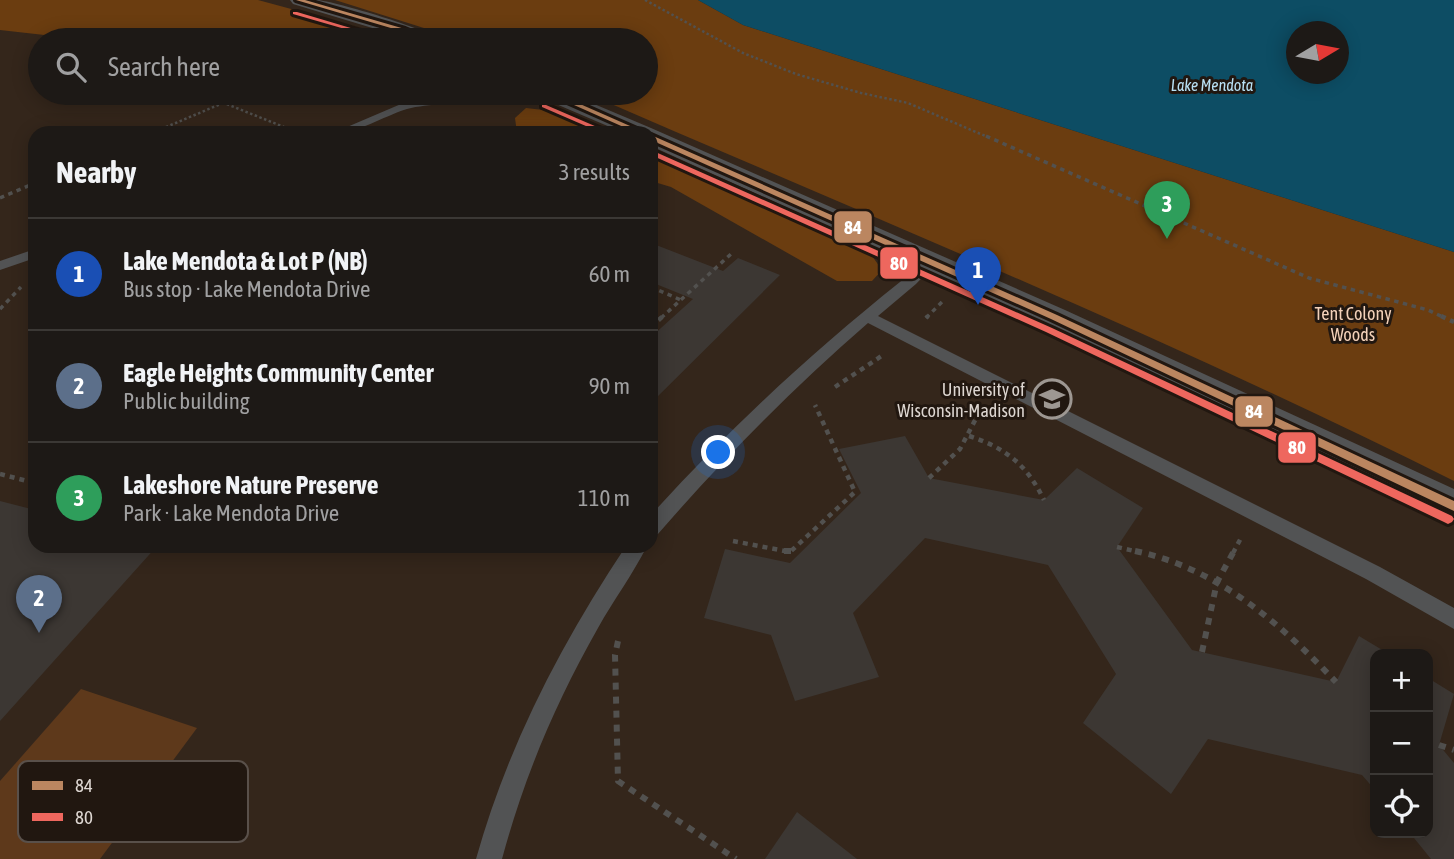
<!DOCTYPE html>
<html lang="en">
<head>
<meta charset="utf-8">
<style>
  body { margin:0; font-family:"Asap Condensed",sans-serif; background:#2a2623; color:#f1f3f6 }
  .controls { position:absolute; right:21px; bottom:21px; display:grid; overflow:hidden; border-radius:14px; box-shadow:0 4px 18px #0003 }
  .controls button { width:63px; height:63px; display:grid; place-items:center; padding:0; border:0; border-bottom:2px solid #3b3835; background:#1d1916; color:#f1f3f6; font:35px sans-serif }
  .compass { position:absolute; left:1286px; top:21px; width:63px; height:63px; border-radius:50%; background:#1d1916; box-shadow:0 4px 18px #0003; rotate:80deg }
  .you { position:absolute; left:719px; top:453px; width:24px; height:24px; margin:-18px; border:5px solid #fff; border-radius:50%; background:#1a73e8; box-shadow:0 0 0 10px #1a73e833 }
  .badge { display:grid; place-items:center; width:46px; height:46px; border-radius:50%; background:#ea580c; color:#fff; font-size:23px; font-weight:700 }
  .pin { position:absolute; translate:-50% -58px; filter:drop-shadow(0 2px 4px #0008) }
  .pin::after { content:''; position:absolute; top:37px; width:24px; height:21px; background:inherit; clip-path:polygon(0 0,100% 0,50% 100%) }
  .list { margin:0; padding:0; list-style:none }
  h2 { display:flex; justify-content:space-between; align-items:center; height:91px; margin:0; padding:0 28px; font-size:30px }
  h2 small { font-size:23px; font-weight:400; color:#a0a0a1 }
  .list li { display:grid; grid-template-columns:46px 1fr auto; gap:21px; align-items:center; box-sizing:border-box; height:112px; padding:0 28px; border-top:2px solid #3b3835 }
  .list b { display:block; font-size:26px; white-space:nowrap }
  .list p { margin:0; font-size:23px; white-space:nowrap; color:#a0a0a1 }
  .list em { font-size:23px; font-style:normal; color:#a0a0a1 }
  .icon { flex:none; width:38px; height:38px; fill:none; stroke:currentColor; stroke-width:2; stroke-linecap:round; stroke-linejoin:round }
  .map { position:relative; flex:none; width:1454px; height:859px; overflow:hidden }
  .search { position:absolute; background:#1d1916; box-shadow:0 4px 18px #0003; left:28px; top:28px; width:630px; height:77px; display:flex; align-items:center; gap:18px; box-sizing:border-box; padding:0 24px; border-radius:38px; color:#a0a0a1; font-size:26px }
  .panel { position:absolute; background:#1d1916; box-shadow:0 4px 18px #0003; left:28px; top:126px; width:630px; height:427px; border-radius:21px }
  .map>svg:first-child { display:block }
  .built { fill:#34261b; fill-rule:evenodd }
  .green { fill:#5e391b }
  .forest { fill:#6b3d10 }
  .water { fill:#0d4d64; fill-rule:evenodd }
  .building { fill:#3c3733 }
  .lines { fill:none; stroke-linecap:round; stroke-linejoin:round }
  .path-far3 { stroke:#52514f; stroke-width:2.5; stroke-dasharray:2.5 2.5; stroke-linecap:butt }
  .path-far2 { stroke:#52514f; stroke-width:3.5; stroke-dasharray:4.5 4.5; stroke-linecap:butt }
  .path-far1 { stroke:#52514f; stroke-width:4.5; stroke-dasharray:5 5; stroke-linecap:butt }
  .path { stroke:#52514f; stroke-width:6; stroke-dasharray:7 7; stroke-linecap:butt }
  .service { fill:#525354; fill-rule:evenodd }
  .minor { fill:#525354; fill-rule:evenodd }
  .bus-1-casing { stroke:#211710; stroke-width:6 }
  .bus-2-casing { stroke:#211710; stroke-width:6 }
  .bus-1 { fill:#bb8660; fill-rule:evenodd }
  .bus-2 { fill:#ee675e; fill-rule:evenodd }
  .labels { text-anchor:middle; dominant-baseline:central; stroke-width:6; stroke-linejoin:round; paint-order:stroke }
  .far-water-label { font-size:16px; font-style:italic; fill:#b9e1f5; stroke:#211710 }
  .park-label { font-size:18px; fill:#f3d1b9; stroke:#211710 }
  .poi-label { font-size:18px; fill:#ddd6d1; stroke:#211710; text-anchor:end }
  .key { fill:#211710; stroke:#59504a; stroke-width:2 }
  .key-label { font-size:19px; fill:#ddd6d1 }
  .line-badge { stroke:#211710; stroke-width:2.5 }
  .badge-label { font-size:19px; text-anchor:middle; font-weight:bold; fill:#fff }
</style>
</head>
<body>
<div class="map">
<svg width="1454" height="859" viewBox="0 0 1454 859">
  <rect width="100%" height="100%" fill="#27211d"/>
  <path class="built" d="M0,0h698l45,25 711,227v607h-1454zM40,40h606v53h-606zM35,133h616v413h-616zM1375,654h53v179h-53z"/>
  <path class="green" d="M81,689l116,39 -97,131h-100v-78z"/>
  <g class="forest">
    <path d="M0,0h258l96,26 42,14h-76l-9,-5 -100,-6 -140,9 -71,-8z"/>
    <path d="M335,0h363l45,25 711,227v229c-283,-142 -578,-262 -868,-388h60v-53h-184z"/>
    <path d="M526,108l35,4 45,21h-89l-2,-15z"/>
    <path d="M651,153l219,100 12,17 -10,11h-35l-166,-94 -20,-6z"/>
  </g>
  <path class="water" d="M698,0h756v252l-711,-227zM1296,32h42v42h-42z"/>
  <g class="building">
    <path d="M651,243l72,28 15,-13 42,17 -129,128v-66l42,-38 -42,-17z"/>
    <path d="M905,436l24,42 115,22 33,-32 66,40 -26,39 75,103 144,32 23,-46 30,18h-14v136l-13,-15 -154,-36 -37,55 -88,-71 33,-49 -68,-109 -123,-27 -72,75 26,64 -84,24 -24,-66 -67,-17 21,-69 65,14 71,-70 -22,-44z"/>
    <path d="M0,501l35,9v36h122l-157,175z"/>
    <path d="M1428,678l26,16 -15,51 15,18v96h-23l-21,-26h18z"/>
    <path d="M797,812l60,47h-92z"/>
  </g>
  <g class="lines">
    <g class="path-far3">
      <path d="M645,0l98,53 53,21 65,19 47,10 82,35"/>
      <path d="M199,93l100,40"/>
      <path d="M496,96l9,-3"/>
      <path d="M152,133l71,-30"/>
    </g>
    <g class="path-far2">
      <path d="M986,136l323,142 119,32 17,8"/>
      <path d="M0,198l35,-15"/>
      <path d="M651,287l30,13"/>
      <path d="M0,309l21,-22"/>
      <path d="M661,318l70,-64"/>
      <path d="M926,318l16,-16"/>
    </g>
    <g class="path-far1">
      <path d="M1441,316l13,6"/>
      <path d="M926,318l2,-2"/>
      <path d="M651,327l12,-11"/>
      <path d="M835,387l48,-32"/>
      <path d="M969,436c37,12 58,29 75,64"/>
      <path d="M0,474l35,9"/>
      <path d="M929,478l31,-29 23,-44"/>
      <path d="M733,541l57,11 65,-60 -40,-87"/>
      <path d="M1117,547l26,6"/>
      <path d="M1233,553l8,-15"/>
    </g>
    <g class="path">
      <path d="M784,551h7"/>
      <path d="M1135,551c82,17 145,72 201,131"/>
      <path d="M618,641l-3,14 3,126 118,78"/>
      <path d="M1202,652l15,-70 17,-31"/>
      <path d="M1439,745l15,5"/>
    </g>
    <g class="service">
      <path d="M460,93h16c-19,13 -47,10 -69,16 -26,8 -47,24 -74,24l68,-29z"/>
      <path d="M35,249v9l-35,12v-9z"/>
      <path d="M932,255l7,4 -2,3 -21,22 -38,32 502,251 74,41v21l-88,-50 -498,-256c-75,65 -145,136 -210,211l-7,2v-21c77,-85 160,-162 249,-233 10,-8 20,-24 32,-27z"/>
      <path d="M626,546h21c-14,28 -34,55 -49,82 -42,74 -74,149 -96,231h-26c32,-114 85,-215 150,-313z"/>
    </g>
    <g class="minor">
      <path d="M290,0c9,0 19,0 28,0 18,2 111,29 120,40h-26l-119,-36z"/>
      <path d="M539,93h29l83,35 414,182 389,179v32l-410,-197 -393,-178v-13h-27l-82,-35z"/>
    </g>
    <g class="bus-1-casing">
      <g id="bus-1">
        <path d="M296,0h9l100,29 26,11h-8l-22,-9z"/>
        <path d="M547,93h8l91,40h-9z"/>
        <path d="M651,135l406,180 397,186v10l-403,-192 -400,-179z"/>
      </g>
    </g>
    <g class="bus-2-casing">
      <g id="bus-2">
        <path d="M293,12h4l94,28h-8l-90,-26z"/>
        <path d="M542,105h4l65,28h-9l-60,-26z"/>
        <path d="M651,150l401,178 400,188 2,3 -2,3 -4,2 -4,-2 -398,-190 -395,-177z"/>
      </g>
    </g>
    <use href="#bus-1" class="bus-1"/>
    <use href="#bus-2" class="bus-2"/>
  </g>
  <defs>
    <g id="university-ring" transform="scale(2.0125)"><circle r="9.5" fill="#211710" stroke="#9d9792" stroke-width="1.5"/><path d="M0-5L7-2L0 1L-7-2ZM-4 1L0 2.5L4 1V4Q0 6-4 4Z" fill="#9d9792"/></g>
  </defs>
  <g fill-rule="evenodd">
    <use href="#university-ring" x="1052" y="399"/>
  </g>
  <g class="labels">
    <g class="far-water-label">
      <text x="1212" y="85">Lake Mendota</text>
    </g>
    <g class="park-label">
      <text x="1353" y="313">Tent Colony<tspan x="1353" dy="21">Woods</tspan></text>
    </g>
    <g class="poi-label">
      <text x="1025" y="389">University of<tspan x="1025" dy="21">Wisconsin-Madison</tspan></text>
    </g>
  </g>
  <rect x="18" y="761" width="230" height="81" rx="10" class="key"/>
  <rect x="32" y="781" width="31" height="9" fill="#bb8660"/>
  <rect x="32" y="813" width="31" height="8" fill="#ee675e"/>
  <g class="key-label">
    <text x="75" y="792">84</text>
    <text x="75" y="824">80</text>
  </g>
  <g class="line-badge">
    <rect x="833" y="210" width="40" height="34" rx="7" fill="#bb8660"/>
    <rect x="879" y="246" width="40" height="34" rx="7" fill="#ee675e"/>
    <rect x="1234" y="395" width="40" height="33" rx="7" fill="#bb8660"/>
    <rect x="1277" y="431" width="40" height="33" rx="7" fill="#ee675e"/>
  </g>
  <g class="badge-label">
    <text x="853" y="234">84</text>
    <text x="899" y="270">80</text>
    <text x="1254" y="418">84</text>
    <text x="1297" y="454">80</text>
  </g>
</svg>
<div class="controls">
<button>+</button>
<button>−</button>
<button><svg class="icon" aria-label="locate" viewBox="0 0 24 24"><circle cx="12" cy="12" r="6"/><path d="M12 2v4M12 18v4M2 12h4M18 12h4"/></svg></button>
</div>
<svg class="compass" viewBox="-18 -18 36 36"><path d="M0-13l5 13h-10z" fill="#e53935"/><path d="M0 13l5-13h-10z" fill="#a0a0a1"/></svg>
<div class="you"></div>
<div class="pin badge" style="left:978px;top:305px;background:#1a4fb4">1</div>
<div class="pin badge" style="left:39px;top:633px;background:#5c6f8a">2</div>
<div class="pin badge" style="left:1167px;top:239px;background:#2e9e5b">3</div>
<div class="search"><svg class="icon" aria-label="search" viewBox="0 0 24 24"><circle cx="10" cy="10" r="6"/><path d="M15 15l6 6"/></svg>Search here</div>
<section class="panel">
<h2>Nearby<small>3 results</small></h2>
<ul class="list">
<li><span class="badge" style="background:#1a4fb4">1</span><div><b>Lake Mendota &amp; Lot P (NB)</b><p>Bus stop · Lake Mendota Drive</p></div><em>60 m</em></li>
<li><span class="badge" style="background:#5c6f8a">2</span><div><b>Eagle Heights Community Center</b><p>Public building</p></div><em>90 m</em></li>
<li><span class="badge" style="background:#2e9e5b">3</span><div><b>Lakeshore Nature Preserve</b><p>Park · Lake Mendota Drive</p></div><em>110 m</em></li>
</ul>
</section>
</div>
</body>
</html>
